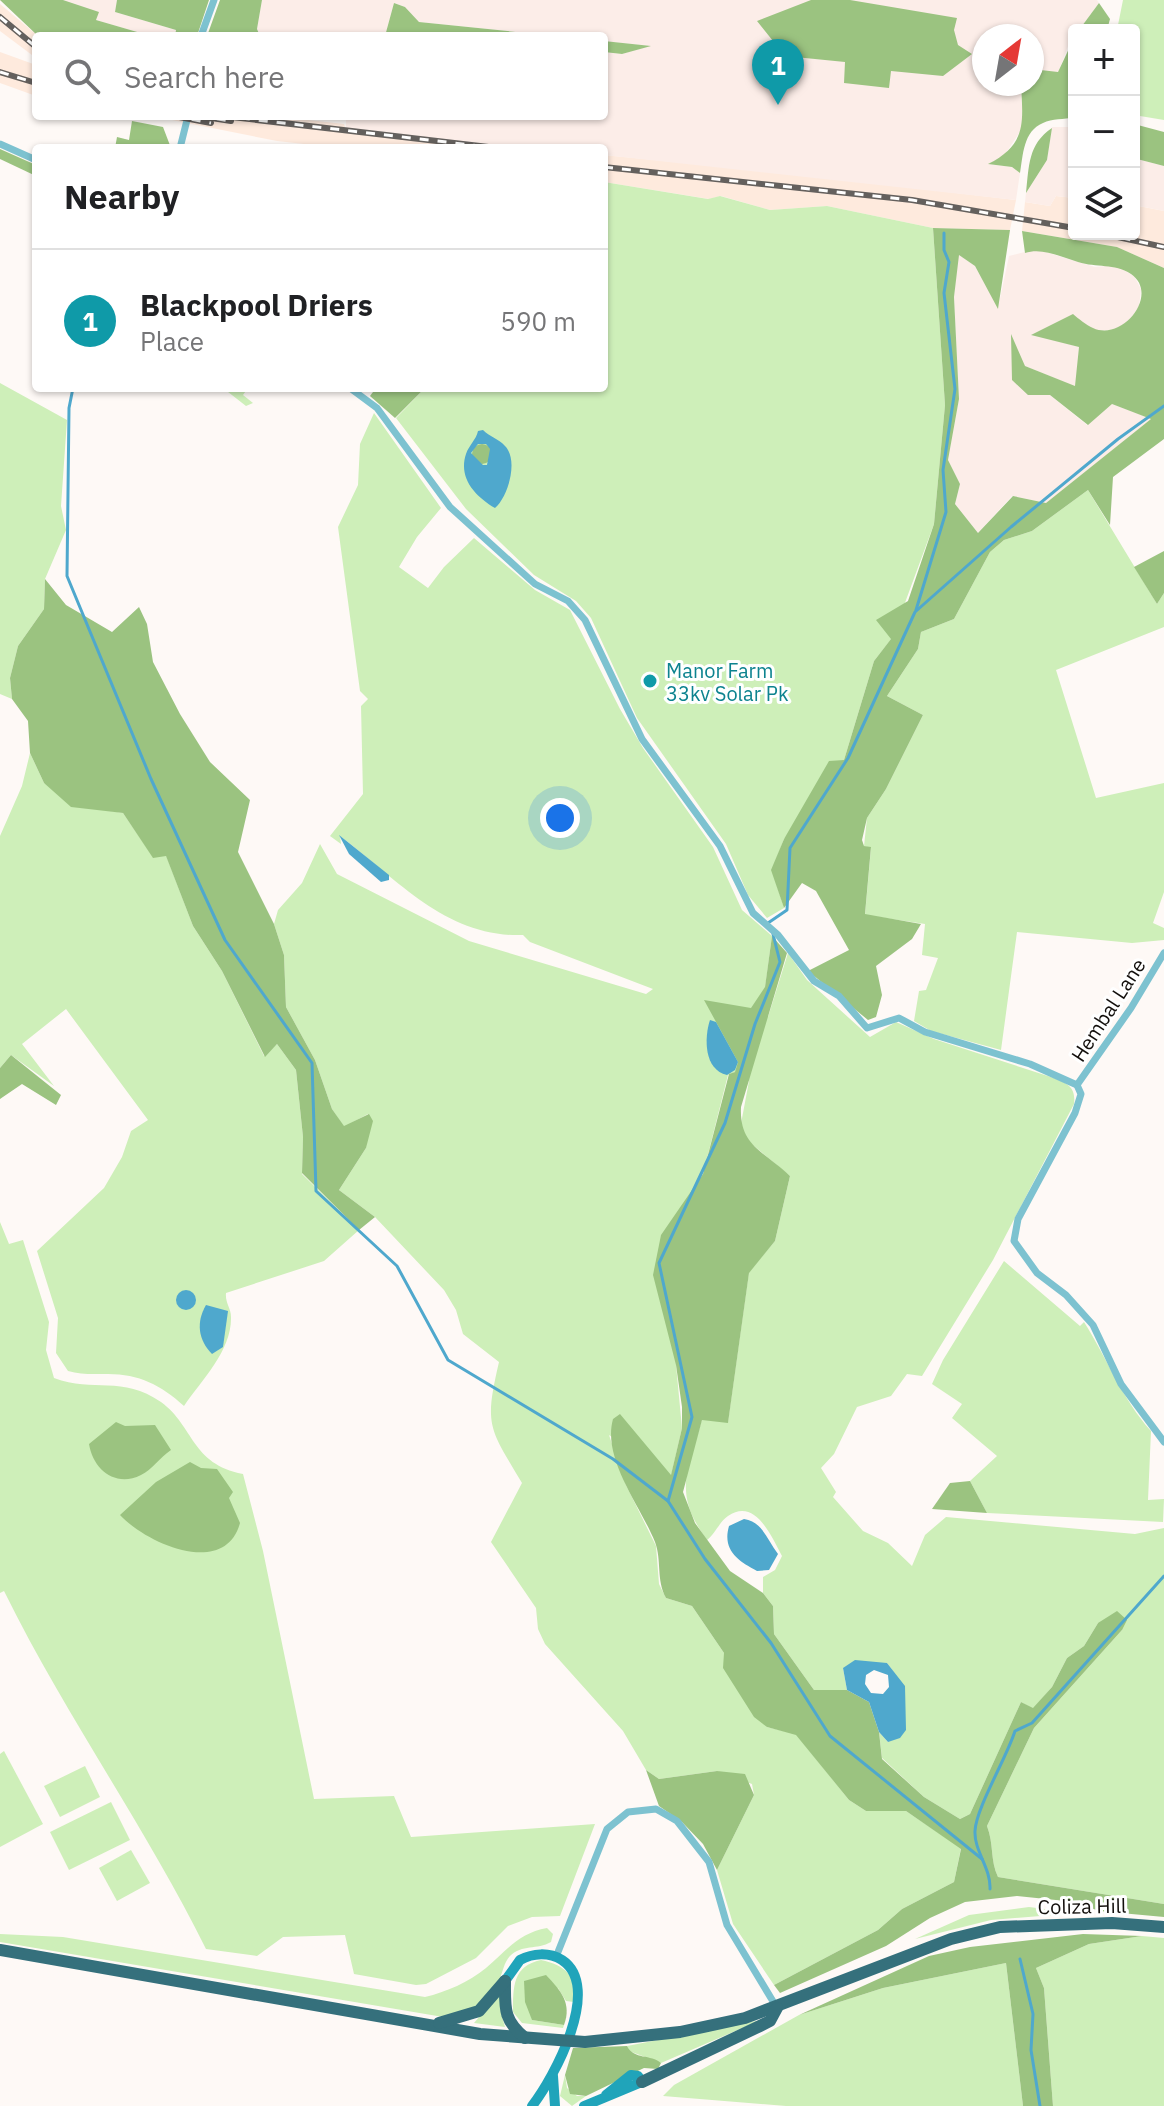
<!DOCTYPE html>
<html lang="en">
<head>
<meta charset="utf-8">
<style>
  body { margin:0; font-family:"IBM Plex Sans",sans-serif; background:#f6f6f6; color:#202124 }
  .controls { position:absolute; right:24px; top:24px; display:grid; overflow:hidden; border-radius:8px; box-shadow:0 2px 6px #0004 }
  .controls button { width:72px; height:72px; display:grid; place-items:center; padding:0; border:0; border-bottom:2px solid #e0e0e0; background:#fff; color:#202124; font:40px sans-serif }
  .compass { position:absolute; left:972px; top:24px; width:72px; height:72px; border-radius:50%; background:#fff; box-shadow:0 2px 6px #0004; rotate:31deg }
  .you { position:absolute; left:560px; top:818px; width:28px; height:28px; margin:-20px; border:6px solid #fff; border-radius:50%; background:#1a73e8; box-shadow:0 0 0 12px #1a73e833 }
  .badge { display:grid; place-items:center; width:52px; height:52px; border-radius:50%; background:#111827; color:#fff; font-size:26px; font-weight:700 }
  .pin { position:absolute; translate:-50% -66px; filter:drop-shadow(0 2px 4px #0008) }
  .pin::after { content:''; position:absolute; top:42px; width:28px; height:24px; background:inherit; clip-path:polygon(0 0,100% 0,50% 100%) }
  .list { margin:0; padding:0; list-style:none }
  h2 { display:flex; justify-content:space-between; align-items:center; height:104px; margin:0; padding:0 32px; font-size:34px }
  h2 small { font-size:26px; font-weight:400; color:#757577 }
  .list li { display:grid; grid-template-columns:52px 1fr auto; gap:24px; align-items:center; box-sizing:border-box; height:144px; padding:0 32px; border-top:2px solid #e0e0e0 }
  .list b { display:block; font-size:30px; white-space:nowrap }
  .list p { margin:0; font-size:26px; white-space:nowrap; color:#757577 }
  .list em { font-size:26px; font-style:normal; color:#757577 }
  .icon { flex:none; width:44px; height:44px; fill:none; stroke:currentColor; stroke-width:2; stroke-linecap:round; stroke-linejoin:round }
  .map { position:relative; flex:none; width:1164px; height:2106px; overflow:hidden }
  .search { position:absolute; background:#fff; box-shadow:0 2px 6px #0004; left:32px; top:32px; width:576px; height:88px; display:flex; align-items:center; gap:20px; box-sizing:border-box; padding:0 28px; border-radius:8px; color:#757577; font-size:30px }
  .panel { position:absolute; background:#fff; box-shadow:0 2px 6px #0004; left:32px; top:144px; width:576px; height:248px; border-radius:8px }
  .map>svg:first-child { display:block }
  .built { fill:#feeadd }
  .industrial { fill:#fcede8 }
  .green { fill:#ceefb9 }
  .forest { fill:#9bc380 }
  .water { fill:#4fa8cd; fill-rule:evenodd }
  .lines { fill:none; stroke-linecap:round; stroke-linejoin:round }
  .stream { stroke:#4fa8cd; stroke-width:3 }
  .street { stroke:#7dc2d0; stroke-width:7 }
  .secondary { stroke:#20a4ba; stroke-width:10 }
  .highway { stroke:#35707c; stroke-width:12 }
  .rail-casing { stroke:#64605d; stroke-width:6 }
  .rail { stroke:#fff; stroke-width:3; stroke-dasharray:9; stroke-linecap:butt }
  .culture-dot { fill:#0f9aa8; stroke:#fff; stroke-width:3 }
  .labels { text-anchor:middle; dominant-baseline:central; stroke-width:6; stroke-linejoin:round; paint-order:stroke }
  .culture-label { font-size:20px; fill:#0d838f; stroke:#fff; text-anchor:start }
  .street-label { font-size:20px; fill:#130f0c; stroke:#fff }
</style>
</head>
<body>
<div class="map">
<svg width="1164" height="2106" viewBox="0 0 1164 2106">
  <rect width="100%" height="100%" fill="#fef9f6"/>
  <g class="built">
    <path d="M0,4l38,32 -2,22 -36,-27z"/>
    <path d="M0,52l36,13v31l-36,-13z"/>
    <path d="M152,116h120l72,8 2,6 183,18h-189l-63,-7z"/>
    <path d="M604,155l173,17 239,28 -6,30 -77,-2 -106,-22 -57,4 -49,-14 -12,3 -105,-17z"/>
    <path d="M1056,196l18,2v36h60v-29l30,6v57l-47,-21 -95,-16 3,-29 25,4z"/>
  </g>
  <g class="industrial">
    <path d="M63,0h54l-2,12 61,18 -1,6h-24l-55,-16 2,-8z"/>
    <path d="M262,0h835l2,3 -20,27h-5l-16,43 -26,-4v-33h-48v48h37l2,43 -19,29 -15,8 23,3 8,6 -4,27 -412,-45v-7h-75l-183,-18v-14h258v-64l18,2 26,-8 -44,-5v-5h-49l-136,-14 -14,-15 -11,-4 -9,33h-125l-3,-7z"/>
    <path d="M1052,127h22v71l-18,-2 -6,10 -25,-4 1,-9 21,-33z"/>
    <path d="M1134,139l7,3 -4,17 27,7v45l-30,-6z"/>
    <path d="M1036,249l59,18 20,-2 19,11 7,13 -2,18 -12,16 -14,7 -81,4 47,13 -3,40 -51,-21 3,29h22l37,30 25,-21 40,15 -106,84 -34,-7 -34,37 -23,-29 5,-20 -12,-24 11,-61 -5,-102 4,-43 17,12 23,42 11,-52z"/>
  </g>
  <g class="green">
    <path d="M1123,0h41v120l-30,-5v-85h-17z"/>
    <path d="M604,182l104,17 12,-3 50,14 57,-4 106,22 12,177 -11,119 -42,114 -18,23 -30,99 -60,79 -12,31 12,38 -17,10 -19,-23 -22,-51 -89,-126 -46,-100 -15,-17 -42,-26 -68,-66 -70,-91 29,-30h179z"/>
    <path d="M0,383l67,37 -6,86 5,24 -21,49 -1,30 -26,37 -8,32 2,21 -12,-5z"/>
    <path d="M223,388h25l-5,7 10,8 -7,3z"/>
    <path d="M374,413l67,95 -24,29 -18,30 29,21 16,-21 30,-29 61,52 35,20 50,99 23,39 70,99 29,63 30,26 -7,52 -13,20 16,9 20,-64 19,27 63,57 26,-15 38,17 120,39c14,6 22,9 20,26l-81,156 -71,116 -15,-2 -16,22 -34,11 -23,47 -13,14 15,24 -3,5 30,34 25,12 24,23 13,-31 21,-18 189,17 29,-6v376l-166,-27c-8,-17 -4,-33 -11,-51l47,-98 88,-98 -24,-7 -14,23 -17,12 -15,29 -19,22 -12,-7 -51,112 -10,5 -36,-22 -42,-39 -3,-26 9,10c20,-34 24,-47 -1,-79l-44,5 4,22h-33l-40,-56 -1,-28 -10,-13v-16l12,-7 7,-14c-10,-18 -26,-59 -54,-40 -8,5 -13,18 -21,24 -35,-48 -19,-68 -5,-121l26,3 21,-150 26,-31 15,-65 -42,-35 -8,-12 9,-48 -14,-9 -7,3 -25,99 -16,27 -11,164 6,63 -11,48 -62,-41 17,50 30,61 3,38 7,14 26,8 32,47 43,74 29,7 53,66 17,11h40l55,37 -7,34 -52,27 -24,21 -104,55 -41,-61 -16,-54 37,-75 -2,-11 -35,-13 -58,8 -13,-9 -23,-39 -78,-87 -7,-15 -2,-21 -45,-66 31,-59c-33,-56 -38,-57 -23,-121l-36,-28 -7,-24 -12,-20 -69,-73 -36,-27 27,-42 2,-34 -24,13 -12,-18 -17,-49 -29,-53 -2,-52 -10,-31 4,-14 24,-27 18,-39 17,30 132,67 177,53 7,-5 -123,-47 -7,-7c-77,3 -127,-57 -183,-99l1,8 -11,-8 33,-42 -2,-88 7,-7 -8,-8 -22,-164 20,-42 2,-41z"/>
    <path d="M1088,490l69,114 7,-11v34l-108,43 40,128 68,-15v109l-11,31 11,5v12l-32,3 -115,-11 -16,118 -70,-19 -17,-10 5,-30 7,-1 12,-32 -16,-3 3,-31 -60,-9 6,-67 -7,-2 3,-28 19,-29 37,-74 -36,-19 31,-47 3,-17 33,-13 36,-67 14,-12 28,-9z"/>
    <path d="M30,753l14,30 55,26 24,4 30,44 13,-2 27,71 29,45 42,85 13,-12 19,26 7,67 -1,37 57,56 -35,31 -98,32c-1,10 5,15 5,24 1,33 -29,63 -47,89 -23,-21 -45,-32 -76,-32 -14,0 -27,1 -40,-3l-12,-18 2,-35 -21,-67 67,-63 18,-31 9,-26 17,-11 -82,-111 -44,35 32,42 -43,-31 -11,13v-232l22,-50z"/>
    <path d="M0,1222l9,22 14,-4 26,82 -3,28 8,28c40,15 68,-3 107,24 33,24 30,62 82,72l20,77 51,248 80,-3 17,41 184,-13 -35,92 -28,1 -24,9 -32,32 -50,26 -10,1 -62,-11 -9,-39 -62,2 -26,19 -51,-7c-61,-123 -141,-234 -202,-358l-4,2z"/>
    <path d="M1004,1261l76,65 4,-4c23,36 38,77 67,109l-3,69 16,-1 -1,23 -176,-9 -17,-32 27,-25 -45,-38 10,-14 -30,-20 11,-24z"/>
    <path d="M4,1751l39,73 -43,23v-93z"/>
    <path d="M85,1766l15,31 -40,20 -16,-31z"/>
    <path d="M111,1802l19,38 -61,30 -19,-38z"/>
    <path d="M131,1850l19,33 -33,18 -18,-33z"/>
    <path d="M1029,1907l48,6 -86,7 -76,19 54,-24z"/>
    <path d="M547,1928l6,6 -2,8c-14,8 -29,2 -41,14 -6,6 -7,16 -11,24 -11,23 -27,29 -50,38l-449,-76v-8l63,3 362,60c21,-5 44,-15 61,-29 21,-18 33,-35 61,-40z"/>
    <path d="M1142,1936l22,2v168h-111l-9,-118 -8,-20 53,-24z"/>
    <path d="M541,1960c24,5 37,16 33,42l-8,-1 -8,-13 -26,32 32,5 -1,3 -41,-5 -9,-11c0,-26 0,-46 28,-52z"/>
    <path d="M1006,1963l17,143h-237l-123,-10 11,-11 125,-70 84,-27z"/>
    <path d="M501,1991v22l4,14 -31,-4z"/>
    <path d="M761,2020l-100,43 -32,-12 -2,-5z"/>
    <path d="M565,2075l2,13 10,8h9l-14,10 -12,-10z"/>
  </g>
  <g class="forest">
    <path d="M0,0h63l36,12 -3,8 55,16h-113z"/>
    <path d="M117,0h92l-12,36h-22l1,-6 -61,-18z"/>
    <path d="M220,0h42l-5,29 3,7h-53z"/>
    <path d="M811,0h39l107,18 -3,12 4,15 14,9 -29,22 -52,-5 -2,17 -45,-5 1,-21 -60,-6 -28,-35z"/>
    <path d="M394,3l11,4 14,15 136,14h-170z"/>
    <path d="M1099,3l11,16 -3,11h-28z"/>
    <path d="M1074,38v79c-10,3 -22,1 -31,6 -20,8 -20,33 -23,50l-8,-6 -24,-3c39,-20 35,-41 33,-80h11v-15l26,3z"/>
    <path d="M604,41l47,5 -29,8 -18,-2z"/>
    <path d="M132,121l31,6 8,21h-56l2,-11 12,3z"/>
    <path d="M1134,124l30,8v34l-27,-7 3,-17 -6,-3z"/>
    <path d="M1052,128l-5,32 -21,33c3,-27 2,-49 26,-65z"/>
    <path d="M0,149l36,16v11l-36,-17z"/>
    <path d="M933,228l77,2 -12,79 -23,-43 -16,-11 -5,42 5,102 -11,61 12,24 -5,20 23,29 35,-37 33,7 105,-84 -39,-15 -24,21 -38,-30h-22l-16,-15 -1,-46 14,32 50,20 4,-39 -48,-12 42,-21c6,5 13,11 20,14 30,14 67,-34 38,-54 -17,-11 -34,-6 -53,-12 -17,-5 -36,-15 -53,-9l-3,-22 95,16 47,21v171l-51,38 -3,48 -22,-35 -56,41 -28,9 -14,12 -36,67 -33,13 -3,17 -31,47 36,19 -37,74 -19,29 -5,22 2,6 7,1 -6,67 56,10 -9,15 -36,27 6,29 -6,22 -8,3 -60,-49 41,-21 -33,-59 -14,-8 -18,25 -13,-38 13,-31 45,-78 15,-1 30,-99 17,-22 -15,-19 32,-19 26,-77 11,-119z"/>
    <path d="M376,388h49l-30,30 -25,-22z"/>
    <circle cx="482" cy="454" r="10"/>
    <path d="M1164,551v42l-7,11 -23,-37z"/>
    <path d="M45,579l21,26 46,27 27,-25 8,17 6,38 27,52 30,48 40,38 -12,52 36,72 10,31 2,52 29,53 17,49 12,17 25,-12 4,7 -7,27 -27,42 36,27 -16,13 -57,-57 1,-36 -7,-67 -19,-26 -12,13 -43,-86 -29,-45 -27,-70 -13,2 -30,-45 -52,-6 -27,-24 -14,-30 -2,-32 -16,-22 -2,-21 8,-32 26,-37z"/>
    <path d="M772,936l15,17 -46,154c-2,39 23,44 49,69l-15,65 -26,32 -21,150 -26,-3 -19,72 12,31 35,48 33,22 10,13 1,28 40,56h33l22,12 10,30 3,27 42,38 36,22 10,-5 51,-112 12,6 19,-21 15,-29 17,-12 14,-23 19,-12 10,9 -5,10 -88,98 -47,98c7,18 3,34 11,51l166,27v13l-65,-6 -24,-9 -58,-6 -52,6 -35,16 -44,28 -106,47 -6,-8 104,-55 24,-21 52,-27 7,-33 -55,-38h-40l-17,-11 -53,-65 -29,-8 -13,-10 -31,-49 1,-15 -32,-47 -26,-8c-10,-19 -4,-37 -11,-56 -15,-37 -53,-83 -42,-123l7,-5 51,61 11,-47v-21l-6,-42 -23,-90 8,-40 42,-61 26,-100 6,-2 3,-10 -34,-62 47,8 14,-21z"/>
    <path d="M11,1055l50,40 -5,10 -34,-21 -22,15v-31z"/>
    <path d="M116,1422l9,4 30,-1 16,25c-11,7 -19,20 -30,25 -26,13 -48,-6 -52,-31z"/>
    <path d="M190,1462l11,6 16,1 16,23 -4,6 11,25c-15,55 -93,21 -120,-8l36,-33z"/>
    <path d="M970,1481l17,32 -55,-4 18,-26z"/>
    <path d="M646,1770l13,9 58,-8 28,3 9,21 -37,75 -14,-26 -21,-22 -23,-16z"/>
    <path d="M1083,1934l59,2 -53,8 -53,24 8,20 9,118h-30l-17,-143 -123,25 -84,27 130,-59 41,-9z"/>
    <path d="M546,1975c15,16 26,28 18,50l-32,-5 -7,-18 -1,-21z"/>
    <path d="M627,2046c7,14 24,8 34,17l-3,6 -14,-1 -58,28 -16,-2 -5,-19 8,-27z"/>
  </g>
  <g class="water">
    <path d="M483,430c7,7 16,9 22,16 14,14 3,51 -10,62 -20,-12 -37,-30 -29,-54 3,-9 10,-14 12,-23zM478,444h8l4,5 -3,16h-4l-12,-12z"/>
    <path d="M339,835l50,40v5l-8,2 -32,-28z"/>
    <path d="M710,1020l6,2 22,40 -3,8 -8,5c-23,-5 -23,-37 -17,-55z"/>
    <circle cx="186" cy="1300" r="10"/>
    <path d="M206,1305l22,6 -5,36 -11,7c-14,-14 -16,-32 -6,-49z"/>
    <path d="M744,1519c19,3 23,21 34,35l-9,16 -12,1c-19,-10 -35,-21 -28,-45z"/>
    <path d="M855,1660l32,3 18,23 1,44 -6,8 -12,4 -9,-10 -10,-30 -22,-12 -4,-22zM874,1670l14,5 1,12 -6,7 -12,-1 -6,-9 1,-9z"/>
  </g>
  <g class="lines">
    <g class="stream">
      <path d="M73,388l-4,20 -2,168 84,203 74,161 87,123 4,128 81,75 51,94 165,99 55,42"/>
      <path d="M916,610l30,-98 -3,-42 12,-81 -11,-96 5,-31 -5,-12v-17"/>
      <path d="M768,923l19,-13 3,-62 58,-90 67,-146 96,-85 107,-88 46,-33"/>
      <path d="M773,934l7,28 -25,62 -30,99 -66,140 33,154 -24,84 37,58 66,84 59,93 152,123"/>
      <path d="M990,1889c1,-21 -16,-38 -15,-58 1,-23 32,-74 40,-100l17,-8 132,-147"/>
      <path d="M1020,1959l13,55 -2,36 9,56"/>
    </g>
    <g class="street">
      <path d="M201,36l13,-36"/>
      <path d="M0,144l36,16"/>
      <path d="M180,148l8,-32"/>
      <path d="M350,388l27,20 73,99 85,77 33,17 17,19 57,119 78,107 33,67 25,22 36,46 25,15 28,32 32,-10 26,14 105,32 47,21 4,9 -6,19 -57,106 -4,22 23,32 29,22 27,30 28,59 43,58"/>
      <path d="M1077,1085l54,-77 33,-55"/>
      <path d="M556,1957l51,-128 21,-17 28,-3 21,12 32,41 18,63 50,83"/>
    </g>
    <g class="secondary">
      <path d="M505,1981l15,-21c13,-7 29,-8 42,0 41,27 -8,118 -30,146"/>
      <path d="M553,2076l2,30"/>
      <path d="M584,2106l58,-24 -4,-6 -7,-1 -25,20"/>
    </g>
    <g class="highway">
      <path d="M0,1950l480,84 105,8 95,-10 65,-14 206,-79 49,-12 112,-4 52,4"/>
      <path d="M505,1981c0,27 -2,39 20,57"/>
      <path d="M439,2023l40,-12 26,-30"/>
      <path d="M642,2082l118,-56 10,-5 7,-13"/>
    </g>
    <g class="rail-casing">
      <g id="rail">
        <path d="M0,17l36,30"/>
        <path d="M0,72l36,11"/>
        <path d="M174,116l37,7"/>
        <path d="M199,116l32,5"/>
        <path d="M223,116l274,32"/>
        <path d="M604,167l308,33 162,28"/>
        <path d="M1104,234l60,13"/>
      </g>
    </g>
    <use href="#rail" class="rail"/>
  </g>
  <circle class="culture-dot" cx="650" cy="681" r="8"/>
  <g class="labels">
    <g class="culture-label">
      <text x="666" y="670">Manor Farm<tspan x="666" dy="23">33kv Solar Pk</tspan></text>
    </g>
    <g class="street-label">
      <text transform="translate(1108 1010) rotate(-57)">Hembal Lane</text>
      <text transform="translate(1082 1906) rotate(-1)">Coliza Hill</text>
    </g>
  </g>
</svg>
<div class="controls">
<button>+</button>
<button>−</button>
<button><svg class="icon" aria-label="layers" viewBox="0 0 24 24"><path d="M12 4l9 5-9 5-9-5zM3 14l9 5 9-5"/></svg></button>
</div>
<svg class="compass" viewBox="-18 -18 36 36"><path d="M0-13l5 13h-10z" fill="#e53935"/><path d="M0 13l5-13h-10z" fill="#757577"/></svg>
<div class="you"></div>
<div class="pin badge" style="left:778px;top:105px;background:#0f9aa8">1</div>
<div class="search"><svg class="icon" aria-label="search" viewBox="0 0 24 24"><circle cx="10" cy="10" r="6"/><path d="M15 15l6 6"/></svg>Search here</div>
<section class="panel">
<h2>Nearby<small></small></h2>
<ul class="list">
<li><span class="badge" style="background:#0f9aa8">1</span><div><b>Blackpool Driers</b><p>Place</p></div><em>590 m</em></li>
</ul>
</section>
</div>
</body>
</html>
